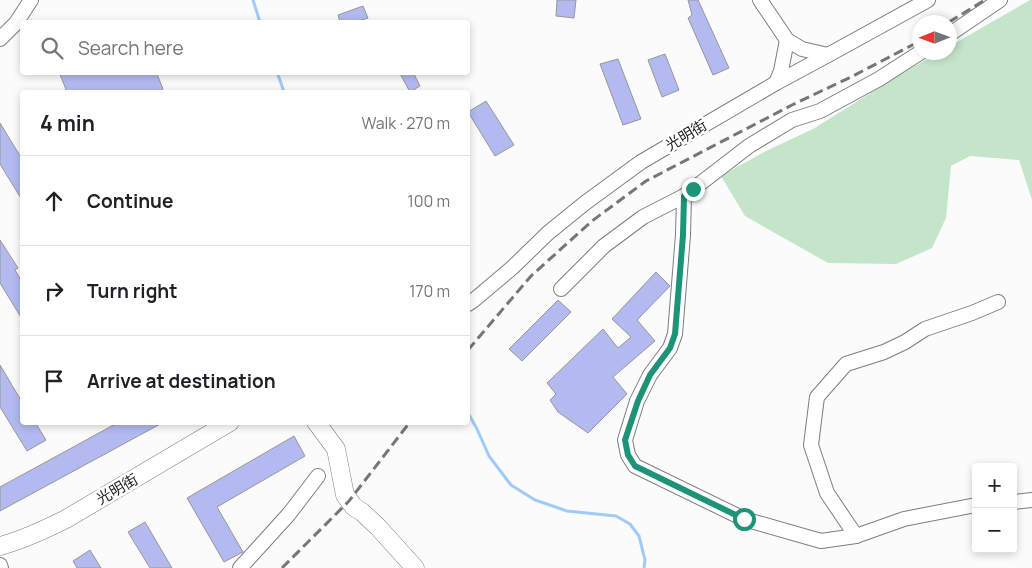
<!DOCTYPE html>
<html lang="en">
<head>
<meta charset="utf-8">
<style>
  body { margin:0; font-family:Manrope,"Noto Sans SC",sans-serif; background:#f6f6f6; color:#202124 }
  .controls { position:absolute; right:15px; bottom:15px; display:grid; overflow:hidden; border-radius:5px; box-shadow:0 2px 8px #0003 }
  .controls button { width:45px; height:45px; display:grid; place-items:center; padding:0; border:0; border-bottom:1px solid #e0e0e0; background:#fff; color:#202124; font:25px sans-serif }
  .compass { position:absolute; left:912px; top:15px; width:45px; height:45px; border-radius:50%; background:#fff; box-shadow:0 2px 8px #0003; rotate:269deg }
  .stop { position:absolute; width:15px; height:15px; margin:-11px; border:4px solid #1d9377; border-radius:50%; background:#fff }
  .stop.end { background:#1d9377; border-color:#fff; box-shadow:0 1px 5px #0008 }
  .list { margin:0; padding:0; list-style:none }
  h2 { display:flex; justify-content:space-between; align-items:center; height:65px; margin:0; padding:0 20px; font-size:21px }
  h2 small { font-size:16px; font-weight:400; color:#757577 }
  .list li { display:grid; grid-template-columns:32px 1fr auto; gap:15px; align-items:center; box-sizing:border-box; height:90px; padding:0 20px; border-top:1px solid #e0e0e0 }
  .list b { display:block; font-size:19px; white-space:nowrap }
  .list em { font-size:16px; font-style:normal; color:#757577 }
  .icon { flex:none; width:28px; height:28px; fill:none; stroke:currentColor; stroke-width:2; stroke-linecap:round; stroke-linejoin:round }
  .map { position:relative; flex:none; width:1032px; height:568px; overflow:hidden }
  .search { position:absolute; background:#fff; box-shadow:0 2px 8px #0003; left:20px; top:20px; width:450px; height:55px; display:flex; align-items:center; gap:12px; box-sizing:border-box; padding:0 18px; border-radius:5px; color:#757577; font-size:19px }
  .panel { position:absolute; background:#fff; box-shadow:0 2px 8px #0003; left:20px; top:90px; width:450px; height:335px; border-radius:5px }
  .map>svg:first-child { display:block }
  .green { fill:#c4e5ca }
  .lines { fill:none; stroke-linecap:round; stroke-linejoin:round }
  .stream { stroke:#a0cbf6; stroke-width:3 }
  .building { fill:#b2baf0; stroke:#979798 }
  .minor-casing { stroke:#7d7e7f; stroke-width:16 }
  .major-casing { stroke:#7d7e7f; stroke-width:19 }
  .minor { stroke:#fff; stroke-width:14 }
  .major { stroke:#fff; stroke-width:18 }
  .rail { stroke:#767677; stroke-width:3; stroke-dasharray:10 5; stroke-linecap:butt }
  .route { stroke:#1d9377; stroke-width:6 }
  .labels { text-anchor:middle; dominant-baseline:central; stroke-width:5; stroke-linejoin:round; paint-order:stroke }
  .street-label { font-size:15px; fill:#1e1e1f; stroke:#fff }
</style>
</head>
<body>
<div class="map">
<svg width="1032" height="568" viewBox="0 0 1032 568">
  <rect width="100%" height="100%" fill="#fbfbfc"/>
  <path class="green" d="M1030,0h2v200l-13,-40 -49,-4 -19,10 -5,52 -14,30 -36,16 -68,-1 -83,-47 -24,-40 45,-25 47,-22 91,-57 34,-19 12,-1v-6z"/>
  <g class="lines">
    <g class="stream">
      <path d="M253,0l7,22"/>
      <path d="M277,72l7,20"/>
      <path d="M468,413l9,16 12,27 22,29 24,15 32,11 49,5 14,8 9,12 6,24 -1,8"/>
    </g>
  </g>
  <g class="building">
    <path d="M557,0h19l-2,18 -18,-2z"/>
    <path d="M688,0h10l31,68 -16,7 -25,-57 4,-3z"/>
    <path d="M363,6l5,12 -13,4h-15l-2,-7z"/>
    <path d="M665,54l14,36 -17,7 -14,-37z"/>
    <path d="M618,59l23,60 -18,6 -23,-61z"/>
    <path d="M59,72h90l8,2 6,15 -4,3h-92z"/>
    <path d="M399,72h14l7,14 -10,6z"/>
    <path d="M486,101l28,44 -19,11 -27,-44z"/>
    <path d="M0,123l22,36v41l-22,-36z"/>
    <path d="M0,240l18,28 -3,2 7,12v37l-22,-36z"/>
    <path d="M656,272l14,14 -33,34 18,21 -42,36 14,17 -39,39 -30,-21 -8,-12 6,-6 -9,-11 56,-54 15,19 13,-11 -19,-18z"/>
    <path d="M558,300l13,12 -49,49 -13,-12z"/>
    <path d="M0,365l22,37v20h13l11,18 -19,11 -27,-44z"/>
    <path d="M119,422h45l-164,89v-24z"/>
    <path d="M294,436l11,20 -88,51 26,45 -19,10 -37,-64z"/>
    <path d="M145,522l27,46h-22l-22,-36z"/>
    <path d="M90,550l11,18h-24l-4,-7z"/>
  </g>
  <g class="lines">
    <g class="minor-casing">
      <g id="minor">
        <path d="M760,0l27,40 15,9 26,6"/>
        <path d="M950,34l50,-34"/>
        <path d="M0,39l16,-16 15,-23"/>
        <path d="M776,83l5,-12 6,-31"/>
        <path d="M684,196l-1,39 -8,99 -5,14 -20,27 -13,26 -12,39 3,15 7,11 109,53 77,22 35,-5 48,-17 72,-14"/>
        <path d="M561,289l43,-43 39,-29 41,-21 65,-50 43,-26 28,-9 59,-32 42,-27"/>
        <path d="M468,304l6,-4 39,-33 35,-34 37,-30 56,-41 135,-79 52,-28 100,-55"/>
        <path d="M1013,502l19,-2"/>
        <path d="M856,536l-29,-43 -16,-48 6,-48 29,-33 38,-12 21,-10 20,-13 47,-16 26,-11"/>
        <path d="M0,565l1,3"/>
        <path d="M240,568l49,-54 29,-38"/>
      </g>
    </g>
    <g class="major-casing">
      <g id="major">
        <path d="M316,422l20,27 9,46 9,12 8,5 16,15 37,41"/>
        <path d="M0,546c23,-6 44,-16 66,-27l164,-97"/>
      </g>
    </g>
    <use href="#minor" class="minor"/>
    <use href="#major" class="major"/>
    <g class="rail">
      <path d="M949,22l36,-22"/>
      <path d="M468,350l63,-74 61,-55 54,-40 146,-76 61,-29 67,-35"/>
      <path d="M282,568l67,-67 61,-79"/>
    </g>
  </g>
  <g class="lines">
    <path class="route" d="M693,189l-9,7 -1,39 -8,99 -5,14 -20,27 -12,26 -13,39 3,15 7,11 109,53"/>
  </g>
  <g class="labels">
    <g class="street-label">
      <text transform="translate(686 135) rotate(-31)">光明街</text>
      <text transform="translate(117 489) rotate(-30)">光明街</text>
    </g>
  </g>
</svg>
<div class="controls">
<button>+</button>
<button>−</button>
</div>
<svg class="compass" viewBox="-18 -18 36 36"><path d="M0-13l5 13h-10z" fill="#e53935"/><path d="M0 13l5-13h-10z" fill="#757577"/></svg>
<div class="stop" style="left:744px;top:519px"></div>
<div class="stop end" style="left:693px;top:189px"></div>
<div class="search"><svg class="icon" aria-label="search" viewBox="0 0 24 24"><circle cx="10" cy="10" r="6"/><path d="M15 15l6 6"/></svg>Search here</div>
<section class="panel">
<h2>4 min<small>Walk · 270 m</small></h2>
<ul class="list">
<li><svg class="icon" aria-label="ahead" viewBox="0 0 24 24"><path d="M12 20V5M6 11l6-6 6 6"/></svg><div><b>Continue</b></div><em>100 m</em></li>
<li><svg class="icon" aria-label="right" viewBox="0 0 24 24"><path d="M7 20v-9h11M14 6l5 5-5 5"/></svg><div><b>Turn right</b></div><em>170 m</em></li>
<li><svg class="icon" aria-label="arrive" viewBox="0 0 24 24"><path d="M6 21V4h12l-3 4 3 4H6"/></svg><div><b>Arrive at destination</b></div></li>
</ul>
</section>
</div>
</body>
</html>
